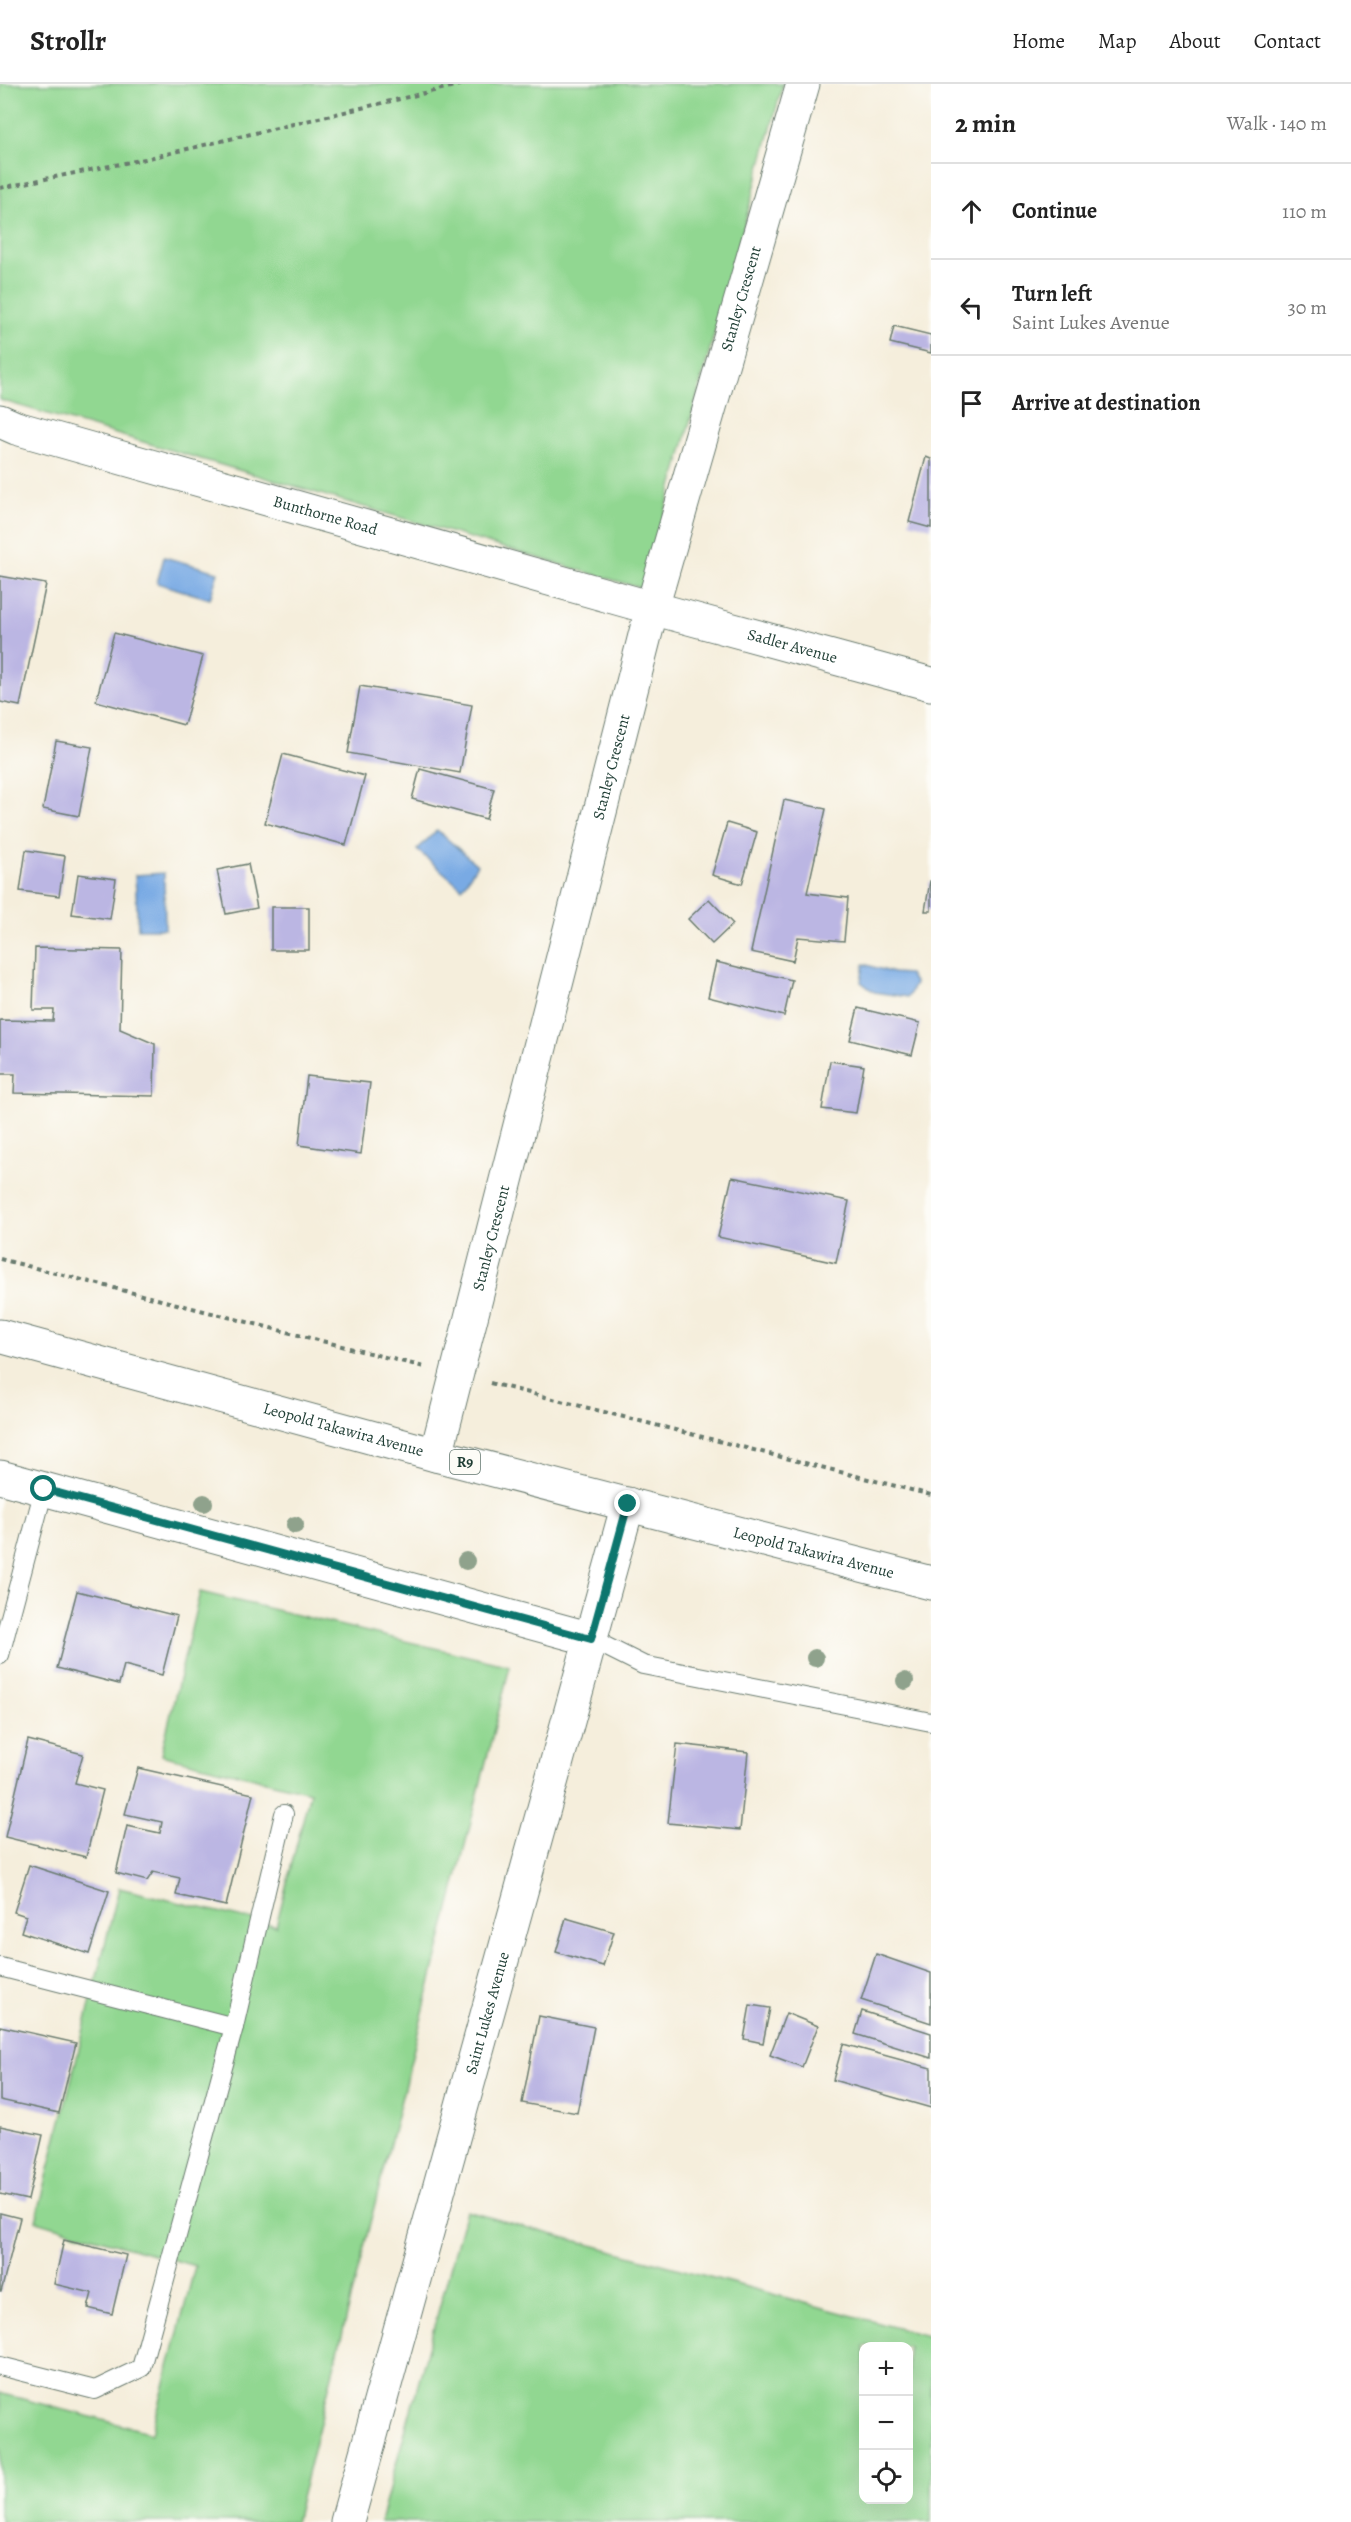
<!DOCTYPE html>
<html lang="en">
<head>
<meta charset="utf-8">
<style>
  body { margin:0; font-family:Alegreya,serif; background:#f6f6f6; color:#222 }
  .controls { position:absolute; right:18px; bottom:18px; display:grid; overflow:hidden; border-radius:12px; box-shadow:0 6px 24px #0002 }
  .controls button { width:54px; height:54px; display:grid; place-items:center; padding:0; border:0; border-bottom:2px solid #e0e0e0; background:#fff; color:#222; font:30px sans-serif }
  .stop { position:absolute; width:18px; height:18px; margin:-14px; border:4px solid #0f766e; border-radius:50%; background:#fff }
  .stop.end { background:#0f766e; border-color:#fff; box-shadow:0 2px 6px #0008 }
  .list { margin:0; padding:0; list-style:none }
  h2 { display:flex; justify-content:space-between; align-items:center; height:78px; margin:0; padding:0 24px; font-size:26px }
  h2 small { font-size:20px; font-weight:400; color:#767676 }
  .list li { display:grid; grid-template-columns:39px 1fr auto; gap:18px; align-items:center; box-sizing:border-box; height:96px; padding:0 24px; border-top:2px solid #e0e0e0 }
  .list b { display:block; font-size:22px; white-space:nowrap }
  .list p { margin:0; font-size:20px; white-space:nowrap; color:#767676 }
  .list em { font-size:20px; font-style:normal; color:#767676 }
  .icon { flex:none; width:33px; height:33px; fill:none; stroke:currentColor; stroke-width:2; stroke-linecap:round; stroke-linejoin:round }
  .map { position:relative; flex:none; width:931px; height:2438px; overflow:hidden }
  header { display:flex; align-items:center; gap:36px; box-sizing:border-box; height:84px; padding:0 30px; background:#fff; border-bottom:2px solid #e0e0e0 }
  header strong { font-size:28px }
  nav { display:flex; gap:33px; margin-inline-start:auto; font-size:21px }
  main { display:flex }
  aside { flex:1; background:#fff }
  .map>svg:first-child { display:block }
  .green { fill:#91d791; stroke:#588a62; stroke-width:1.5; fill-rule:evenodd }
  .water { fill:#79aae4; stroke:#4c748c; stroke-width:1.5 }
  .building { fill:#bbb6e3 }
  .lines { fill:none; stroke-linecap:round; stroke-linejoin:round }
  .service-casing { stroke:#6a7b6f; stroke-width:20 }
  .minor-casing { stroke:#6a7b6f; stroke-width:35 }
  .trunk-casing { stroke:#6a7b6f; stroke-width:35 }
  .path { stroke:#6a7b6f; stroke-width:4; stroke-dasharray:4.5 4.5; stroke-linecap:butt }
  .service { stroke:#fff; stroke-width:18 }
  .minor { stroke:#fff; stroke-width:33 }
  .trunk { stroke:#fff; stroke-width:33 }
  .tree { fill:#8fa28c }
  .route { stroke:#0f766e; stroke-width:8 }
  .labels { text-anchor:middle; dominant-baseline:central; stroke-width:5; stroke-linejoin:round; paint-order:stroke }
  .shield { fill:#fdfcf7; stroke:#62766e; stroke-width:1.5 }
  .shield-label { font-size:15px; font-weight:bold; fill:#1f3d34 }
  .street-label { font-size:16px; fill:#1f3d34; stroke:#fdfcf7 }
</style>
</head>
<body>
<header>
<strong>Strollr</strong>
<nav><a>Home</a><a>Map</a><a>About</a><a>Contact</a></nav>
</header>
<main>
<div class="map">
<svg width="931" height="2438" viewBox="0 0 931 2438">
  <rect width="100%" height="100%" fill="#fdfcf7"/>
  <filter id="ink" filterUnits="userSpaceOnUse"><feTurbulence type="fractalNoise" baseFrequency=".0167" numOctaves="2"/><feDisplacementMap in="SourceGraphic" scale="12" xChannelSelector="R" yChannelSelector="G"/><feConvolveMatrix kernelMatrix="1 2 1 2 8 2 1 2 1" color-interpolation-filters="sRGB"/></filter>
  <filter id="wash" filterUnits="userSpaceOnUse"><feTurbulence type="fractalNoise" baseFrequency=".008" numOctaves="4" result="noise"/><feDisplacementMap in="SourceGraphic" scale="24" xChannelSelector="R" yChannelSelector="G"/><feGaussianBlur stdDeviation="1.35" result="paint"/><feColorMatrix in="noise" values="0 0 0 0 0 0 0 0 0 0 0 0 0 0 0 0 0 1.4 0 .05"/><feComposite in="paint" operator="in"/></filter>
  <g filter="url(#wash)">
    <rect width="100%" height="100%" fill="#f5eedc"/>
    <g class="green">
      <path d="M0,0h783l-139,505 -644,-189z"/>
      <path d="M200,1508l310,74 -215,856h-295v-129l152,40 43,-167 -159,-45 83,-333 157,38 34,-134 -149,-37z"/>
      <path d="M466,2127l465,126v185h-551zM864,2262h44v154h-44z"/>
    </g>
    <g class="water">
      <path d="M164,473l54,15 -8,27 -53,-16z"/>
      <path d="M437,746l40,35 -15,23 -45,-38z"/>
      <path d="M164,789l1,56h-27l-3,-54z"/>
      <path d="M864,880l29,9 16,1 6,10 -7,13 -34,-5 -13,-10z"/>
    </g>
    <g id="blocks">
      <g class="building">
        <path d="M894,242l37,9v18l-41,-10z"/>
        <path d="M926,373l5,2v69l-22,-6z"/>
        <path d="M0,492l46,8 -26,122 -20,-4z"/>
        <path d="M114,549l89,23 -19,69 -88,-24z"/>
        <path d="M360,602l112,19 -12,68 -112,-20z"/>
        <path d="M56,657l36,6 -13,69 -36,-7z"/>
        <path d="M283,670l82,22 -19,69 -81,-22z"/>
        <path d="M420,685l74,20 -8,30 -74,-20z"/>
        <path d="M784,716l42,9 -19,84 41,5 -4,43 -46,-4 -5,24 -42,-9z"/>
        <path d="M727,739l30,9 -15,52 -30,-9z"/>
        <path d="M26,766l39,6 -6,40 -39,-5z"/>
        <path d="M248,780l9,44 -31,6 -9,-44z"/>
        <path d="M78,790l38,5 -6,40 -38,-5z"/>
        <path d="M930,797h1v30h-6z"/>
        <path d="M709,815l24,25 -21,20 -24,-25z"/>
        <rect x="271" y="823" width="38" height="43"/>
        <path d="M35,864l87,2 -2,79 35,15 -1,52 -140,-3 1,-19h-15v-54l53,1 1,-11h-21z"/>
        <path d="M716,878l76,18 -8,36 -76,-19z"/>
        <path d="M858,924l62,15 -8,32 -62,-15z"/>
        <path d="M830,977l34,5 -8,47 -34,-4z"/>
        <path d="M307,992l63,7 -9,71 -62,-9z"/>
        <path d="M732,1093l117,24 -13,62 -118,-26z"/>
        <path d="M77,1507l100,25 -15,59 -38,-10 -5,19 -62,-16z"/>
        <path d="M28,1656l55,14 -8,29 28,7 -17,67 -81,-20z"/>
        <path d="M677,1660l71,8 -8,78 -72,-7z"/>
        <path d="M138,1684l115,26 -27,112 -50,-11 4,-17 -27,-6 -6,9 -31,-8 11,-47 33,7 2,-11 -37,-8z"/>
        <path d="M29,1781l80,26 -20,63 -68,-22 5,-16 -12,-4z"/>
        <path d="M566,1834l48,14 -11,34 -47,-14z"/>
        <path d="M876,1870l55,19v50l-70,-23z"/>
        <path d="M750,1921l20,3 -7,35 -19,-4z"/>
        <path d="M862,1927l69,22v25l-76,-24z"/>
        <path d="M786,1929l32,13 -16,41 -32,-12z"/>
        <path d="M539,1932l55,11 -17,86 -55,-10z"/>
        <path d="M0,1942l76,17 -17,70 -59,-13z"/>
        <path d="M843,1960l88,24v40l-98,-28z"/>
        <path d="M0,2042l43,9 -15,65 -28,-6z"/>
        <path d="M0,2129l20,5 -19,74h-1z"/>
        <path d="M64,2156l62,15 -14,59 -24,-6 4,-15 -38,-9z"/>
      </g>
    </g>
  </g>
  <g filter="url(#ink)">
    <use href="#blocks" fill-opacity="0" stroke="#6a7b6f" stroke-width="1.5"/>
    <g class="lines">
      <g class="service-casing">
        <g id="service">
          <path d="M591,1555l52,26 288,57"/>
          <path d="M0,1571l44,-166"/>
          <path d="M0,1883l234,60"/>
          <path d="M0,2282l95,24 46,-22 93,-341 50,-213"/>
        </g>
      </g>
      <g class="minor-casing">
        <g id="minor">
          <path id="s1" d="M0,337l16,7 636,180 279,76"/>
          <path id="s2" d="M436,1371l216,-847 151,-524"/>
          <path d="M0,1393l591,162"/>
          <path id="s3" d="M347,2438l281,-1018"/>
        </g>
      </g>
      <g class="trunk-casing">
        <g id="trunk">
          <path id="s4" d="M0,1252l436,119 495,128"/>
        </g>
      </g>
      <g class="path">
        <path d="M0,104l145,-29 318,-75"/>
        <path d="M0,1175l424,108"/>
        <path d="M490,1299l441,112"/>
      </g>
      <use href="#service" class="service"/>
      <use href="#minor" class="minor"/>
      <use href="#trunk" class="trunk"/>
    </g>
    <g class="tree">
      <circle cx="204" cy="1419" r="9"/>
      <circle cx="295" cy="1441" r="9"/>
      <circle cx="466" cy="1477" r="9"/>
      <circle cx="815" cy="1574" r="9"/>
      <circle cx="905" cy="1597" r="9"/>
    </g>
  </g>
  <g class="lines" filter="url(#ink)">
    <path class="route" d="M44,1405l547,150 37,-135"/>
  </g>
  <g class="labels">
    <rect class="shield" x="450" y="1366" width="30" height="24" rx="4.5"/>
    <g class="shield-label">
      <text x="465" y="1378">R9</text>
    </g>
    <g class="street-label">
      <text stroke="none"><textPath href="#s2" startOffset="1196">Stanley Crescent</textPath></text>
      <text stroke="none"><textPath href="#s1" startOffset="339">Bunthorne Road</textPath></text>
      <text stroke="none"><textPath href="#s1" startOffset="824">Sadler Avenue</textPath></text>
      <text stroke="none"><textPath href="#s2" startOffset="710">Stanley Crescent</textPath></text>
      <text stroke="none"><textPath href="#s2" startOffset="224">Stanley Crescent</textPath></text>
      <text stroke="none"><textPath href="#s4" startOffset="356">Leopold Takawira Avenue</textPath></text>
      <text stroke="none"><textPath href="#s4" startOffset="842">Leopold Takawira Avenue</textPath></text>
      <text stroke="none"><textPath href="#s3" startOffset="528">Saint Lukes Avenue</textPath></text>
    </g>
  </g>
</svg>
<div class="controls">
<button>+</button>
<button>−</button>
<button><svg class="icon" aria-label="locate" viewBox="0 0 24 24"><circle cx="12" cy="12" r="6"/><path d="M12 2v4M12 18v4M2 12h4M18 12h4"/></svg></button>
</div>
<div class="stop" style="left:44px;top:1405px"></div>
<div class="stop end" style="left:628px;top:1420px"></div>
</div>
<aside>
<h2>2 min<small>Walk · 140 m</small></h2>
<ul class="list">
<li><svg class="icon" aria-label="ahead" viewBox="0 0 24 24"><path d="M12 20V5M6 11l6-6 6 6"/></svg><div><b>Continue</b></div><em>110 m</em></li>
<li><svg class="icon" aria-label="left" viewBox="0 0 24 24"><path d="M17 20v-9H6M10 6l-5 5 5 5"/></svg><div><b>Turn left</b><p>Saint Lukes Avenue</p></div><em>30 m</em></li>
<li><svg class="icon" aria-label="arrive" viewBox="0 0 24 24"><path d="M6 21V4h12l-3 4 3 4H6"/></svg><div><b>Arrive at destination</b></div></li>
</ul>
</aside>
</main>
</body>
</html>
